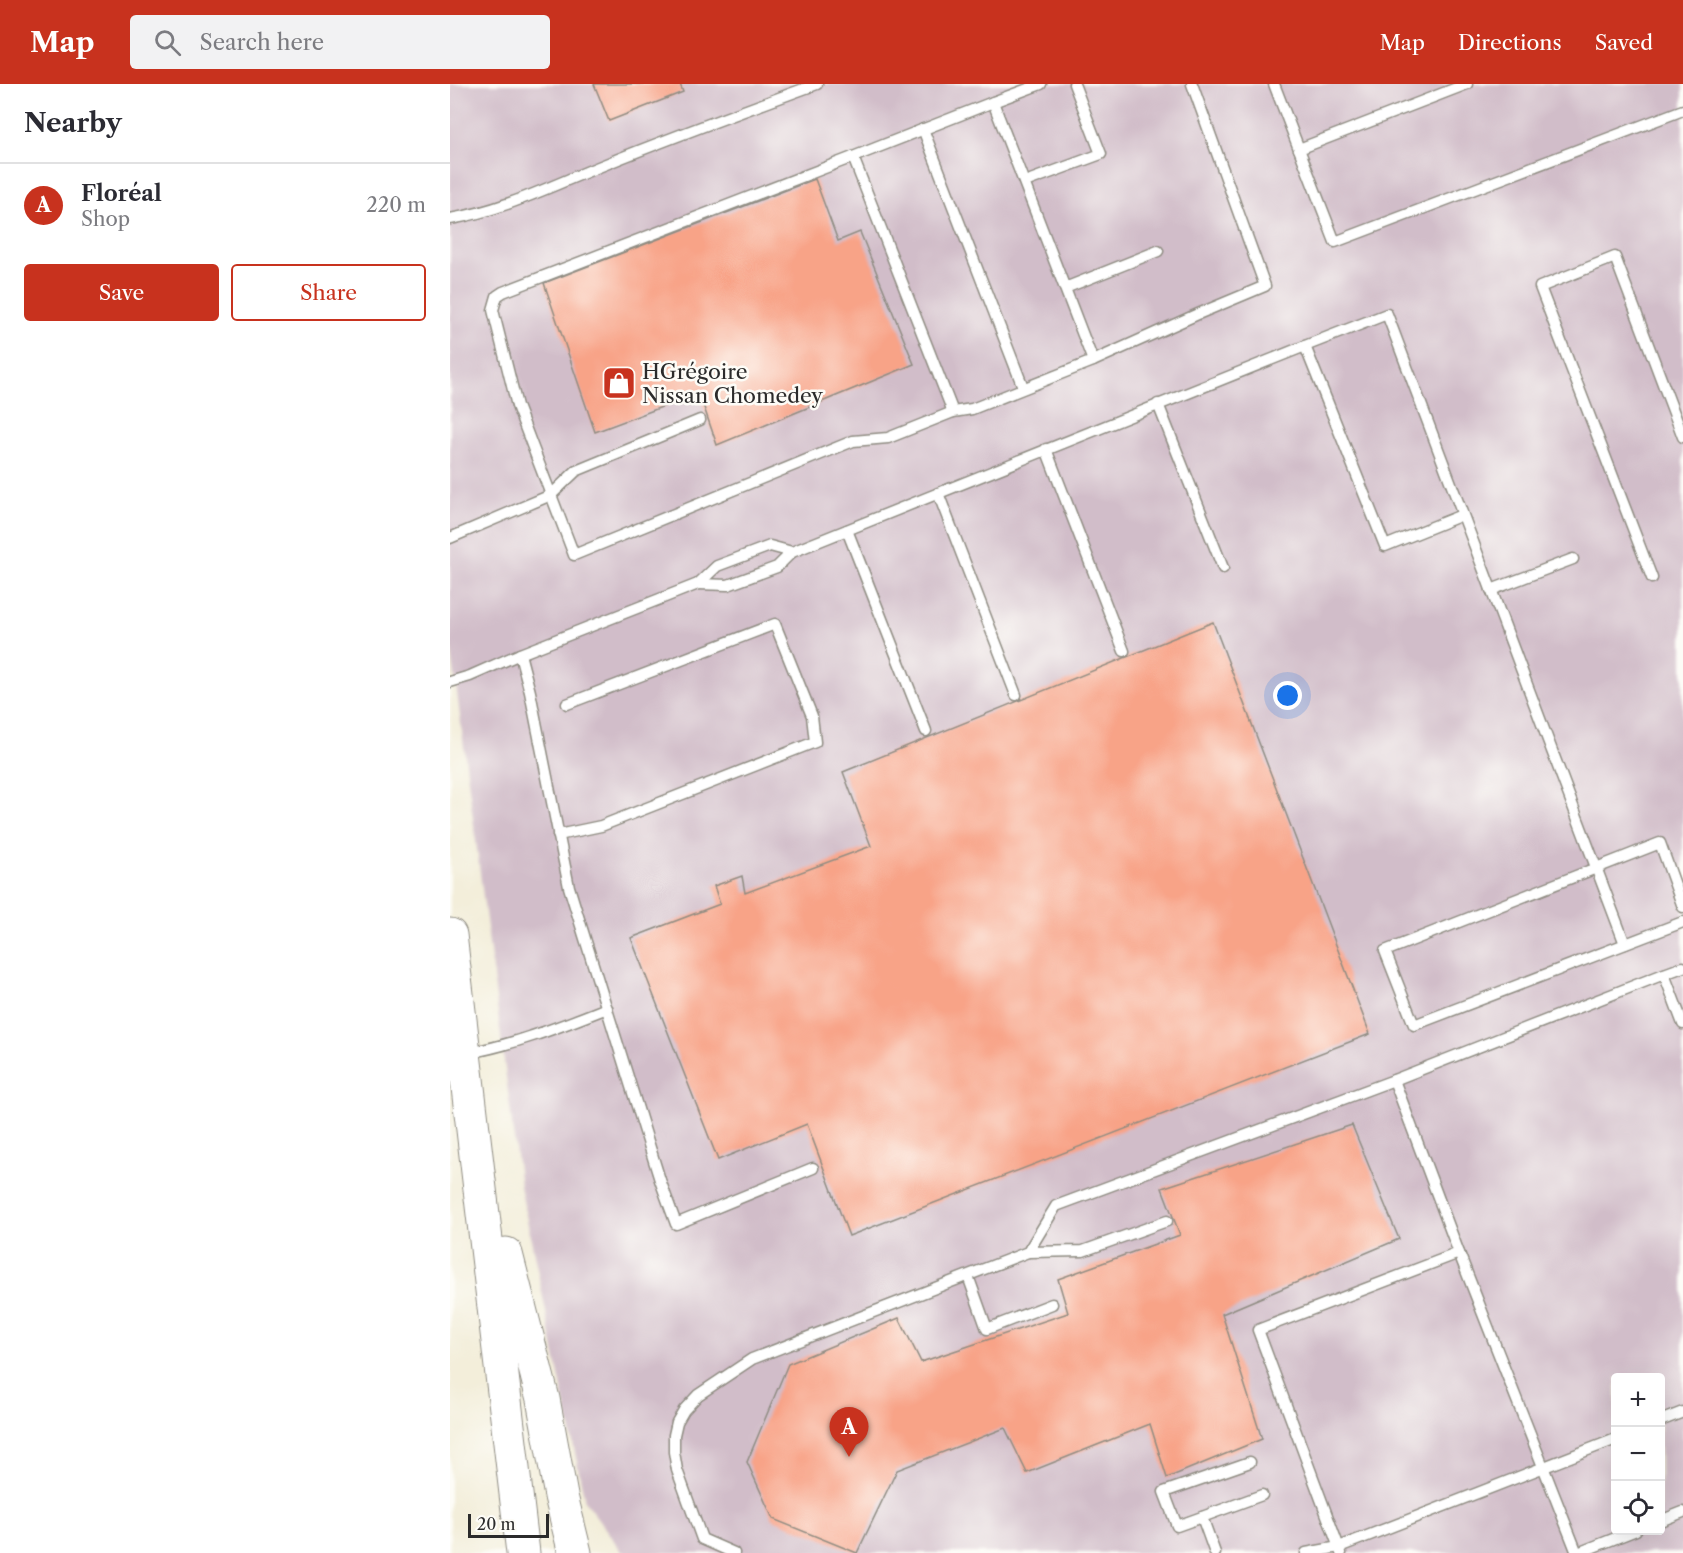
<!DOCTYPE html>
<html lang="en">
<head>
<meta charset="utf-8">
<style>
  body { margin:0; font-family:"Libre Caslon Text",serif; background:#f2f2f3; color:#2b2b33 }
  .controls { position:absolute; right:18px; bottom:18px; display:grid; overflow:hidden; border-radius:6px; box-shadow:0 6px 24px #0002 }
  .controls button { width:54px; height:54px; display:grid; place-items:center; padding:0; border:0; border-bottom:2px solid #e1e1e2; background:#fff; color:#2b2b33; font:30px sans-serif }
  .scale { position:absolute; left:18px; bottom:15px; width:81px; box-sizing:border-box; padding-left:6px; border:3px solid #2b2b2b; border-top:0; font-size:16px; line-height:21px; white-space:nowrap; color:#2b2b2b; -webkit-text-stroke:4px #fdfcf7; paint-order:stroke }
  .you { position:absolute; left:838px; top:612px; width:21px; height:21px; margin:-15px; border:4px solid #fff; border-radius:50%; background:#1a73e8; box-shadow:0 0 0 9px #1a73e833 }
  .badge { display:grid; place-items:center; width:39px; height:39px; border-radius:50%; background:#c8321e; color:#fff; font-size:20px; font-weight:700 }
  .pin { position:absolute; translate:-50% -50px; filter:drop-shadow(0 2px 3px #0008) }
  .pin::after { content:''; position:absolute; top:32px; width:21px; height:18px; background:inherit; clip-path:polygon(0 0,100% 0,50% 100%) }
  .list { margin:0; padding:0; list-style:none }
  h2 { display:flex; justify-content:space-between; align-items:center; height:78px; margin:0; padding:0 24px; font-size:26px }
  h2 small { font-size:20px; font-weight:400; color:#7c7c81 }
  .list li { display:grid; grid-template-columns:39px 1fr auto; gap:18px; align-items:center; box-sizing:border-box; height:84px; padding:0 24px; border-top:2px solid #e1e1e2 }
  .list b { display:block; font-size:22px; white-space:nowrap }
  .list p { margin:0; font-size:20px; white-space:nowrap; color:#7c7c81 }
  .list em { font-size:20px; font-style:normal; color:#7c7c81 }
  .actions { display:flex; gap:12px; padding:18px 24px }
  .actions a { flex:1; padding:14px 0; border:2px solid #c8321e; border-radius:6px; text-align:center; font-size:21px; color:#c8321e }
  .actions .main { background:#c8321e; color:#fff }
  .icon { flex:none; width:33px; height:33px; fill:none; stroke:currentColor; stroke-width:2; stroke-linecap:round; stroke-linejoin:round }
  .map { position:relative; flex:none; width:1233px; height:1469px; overflow:hidden }
  header { display:flex; align-items:center; gap:36px; box-sizing:border-box; height:84px; padding:0 30px; background:#c8321e; color:#fff }
  header strong { font-size:28px }
  nav { display:flex; gap:33px; margin-inline-start:auto; font-size:21px }
  .search { width:420px; height:54px; background:#f2f2f3; display:flex; align-items:center; gap:15px; box-sizing:border-box; padding:0 21px; border-radius:6px; color:#7c7c81; font-size:22px }
  main { display:flex }
  aside { flex:1; background:#fff }
  .map>svg:first-child { display:block }
  .industrial { fill:#d1bdc9; fill-rule:evenodd }
  .building { fill:#f8a387 }
  .lines { fill:none; stroke-linecap:round; stroke-linejoin:round }
  .lane-casing { stroke:#8f8c82; stroke-width:13 }
  .primary-casing { stroke:#8f8c82; stroke-width:35 }
  .lane { stroke:#fff; stroke-width:10 }
  .primary { stroke:#fff; stroke-width:33 }
  .labels { text-anchor:middle; dominant-baseline:central; stroke-width:5; stroke-linejoin:round; paint-order:stroke }
  .poi-label { font-size:21px; fill:#2b2b2b; stroke:#fdfcf7; text-anchor:start }
</style>
</head>
<body>
<header>
<strong>Map</strong>
<div class="search"><svg class="icon" aria-label="search" viewBox="0 0 24 24"><circle cx="10" cy="10" r="6"/><path d="M15 15l6 6"/></svg>Search here</div>
<nav><a>Map</a><a>Directions</a><a>Saved</a></nav>
</header>
<main>
<aside>
<h2>Nearby<small></small></h2>
<ul class="list">
<li><span class="badge">A</span><div><b>Floréal</b><p>Shop</p></div><em>220 m</em></li>
</ul>
<div class="actions"><a class="main">Save</a><a>Share</a></div>
</aside>
<div class="map">
<svg width="1233" height="1469" viewBox="0 0 1233 1469">
  <rect width="100%" height="100%" fill="#fdfcf7"/>
  <filter id="ink" filterUnits="userSpaceOnUse"><feTurbulence type="fractalNoise" baseFrequency=".0167" numOctaves="2"/><feDisplacementMap in="SourceGraphic" scale="12" xChannelSelector="R" yChannelSelector="G"/><feConvolveMatrix kernelMatrix="1 2 1 2 8 2 1 2 1" color-interpolation-filters="sRGB"/></filter>
  <filter id="wash" filterUnits="userSpaceOnUse"><feTurbulence type="fractalNoise" baseFrequency=".008" numOctaves="4" result="noise"/><feDisplacementMap in="SourceGraphic" scale="24" xChannelSelector="R" yChannelSelector="G"/><feGaussianBlur stdDeviation="1.35" result="paint"/><feColorMatrix in="noise" values="0 0 0 0 0 0 0 0 0 0 0 0 0 0 0 0 0 1.4 0 .05"/><feComposite in="paint" operator="in"/></filter>
  <g filter="url(#wash)">
    <rect width="100%" height="100%" fill="#f3eeda"/>
    <path class="industrial" d="M0,0h1233v1469h-1060l-38,-52 -65,-315 -70,-548zM1166,1294h44v152h-44z"/>
    <g id="blocks">
      <g class="building">
        <path d="M144,0h86l3,8 -74,29z"/>
        <path d="M365,95l23,62 22,-9 54,132 -197,81 -18,-52 -104,39 -51,-149z"/>
        <path d="M763,538l157,412 -521,202 -42,-112 -89,36 -87,-222 89,-34 -6,-18 28,-10 3,17 126,-47 -28,-74z"/>
        <path d="M902,1041l47,114 -177,75 40,125 -95,39 -17,-54 -123,49 -22,-45 -108,42 -40,83 -84,-34 -26,-57 41,-98 111,-46 22,44 147,-49 -10,-34 122,-44 -18,-47z"/>
      </g>
    </g>
  </g>
  <g filter="url(#ink)">
    <use href="#blocks" fill-opacity="0" stroke="#8f8c82" stroke-width="1.5"/>
    <g class="lines">
      <g class="lane-casing">
        <g id="lane">
          <path d="M824,0l25,65"/>
          <path d="M1017,0l-168,65 36,93 348,-132"/>
          <path d="M543,18l48,-18"/>
          <path d="M473,45l100,258"/>
          <path d="M403,73l100,255 -65,26 -35,3 -279,114 -57,-149 -24,-96 4,-14 6,-4z"/>
          <path d="M403,73l140,-55 100,259"/>
          <path d="M575,98l76,-28 -27,-70"/>
          <path d="M0,135c55,-9 105,-35 156,-55 69,-28 140,-54 211,-80"/>
          <path d="M615,204l93,-37"/>
          <path d="M855,262l82,-32 238,630"/>
          <path d="M708,320l65,164"/>
          <path d="M503,328l19,-3 121,-48 105,-47 67,-28 -73,-202"/>
          <path d="M596,365l78,202"/>
          <path d="M488,409l78,202"/>
          <path d="M397,446l79,201"/>
          <path d="M0,454l101,-43 25,-24 124,-51"/>
          <path d="M1202,494l-112,-291 75,-30 68,180"/>
          <path d="M248,500l30,1 49,-18 15,-15 513,-206 80,200 77,-31"/>
          <path d="M1041,506l82,-31"/>
          <path d="M70,570l178,-70 19,-18 53,-20 22,6"/>
          <path d="M0,598l20,-6 50,-22 10,38 39,195 91,293 16,44 137,-56"/>
          <path d="M108,751l43,-9 214,-84 -3,-26 -37,-92 -208,80"/>
          <path d="M1233,823l-23,-64 -275,108 29,74 269,-103"/>
          <path d="M1233,883l-19,7 19,50"/>
          <path d="M18,969c49,-9 93,-27 139,-45"/>
          <path d="M578,1168l55,-1 84,-30"/>
          <path d="M518,1192l19,53 65,-25"/>
          <path d="M1210,1337l23,-9"/>
          <path d="M752,1433l-25,9 -13,-34 86,-30"/>
          <path d="M1210,1437l23,-9"/>
          <path d="M284,1469l-32,-14 -25,-69 -3,-18v-17l3,-13 7,-12 14,-15 54,-36 276,-107 28,-46 338,-126"/>
          <path d="M765,1469l-13,-36 60,-22"/>
          <path d="M856,1469l33,-6 277,-108"/>
          <path d="M891,1469l-83,-223 201,-77"/>
          <path d="M1127,1469l-118,-300 -65,-173 270,-106"/>
          <path d="M1128,1469l58,-23"/>
        </g>
      </g>
      <g class="primary-casing">
        <g id="primary">
          <path d="M0,851l73,618"/>
          <path d="M56,1170l37,145 18,97 14,57"/>
        </g>
      </g>
      <use href="#lane" class="lane"/>
      <use href="#primary" class="primary"/>
    </g>
  </g>
  <defs>
    <g id="shop-square" transform="scale(1.725)"><rect x="-9" y="-9" width="18" height="18" rx="4" fill="#c8321e" stroke="#fdfcf7"/><path d="M-5-2.5h2.3a2.7 3.5 0 0 1 5.4 0H5L5.5 6h-11ZM-1.5-2.5h3a1.5 2.3 0 0 0-3 0Z" fill="#fff"/></g>
  </defs>
  <g fill-rule="evenodd">
    <use href="#shop-square" x="169" y="299"/>
  </g>
  <g class="labels">
    <g class="poi-label">
      <text x="192" y="287">HGrégoire<tspan x="192" dy="24">Nissan Chomedey</tspan></text>
    </g>
  </g>
</svg>
<div class="controls">
<button>+</button>
<button>−</button>
<button><svg class="icon" aria-label="locate" viewBox="0 0 24 24"><circle cx="12" cy="12" r="6"/><path d="M12 2v4M12 18v4M2 12h4M18 12h4"/></svg></button>
</div>
<div class="scale">20 m</div>
<div class="you"></div>
<div class="pin badge" style="left:399px;top:1373px">A</div>
</div>
</main>
</body>
</html>
